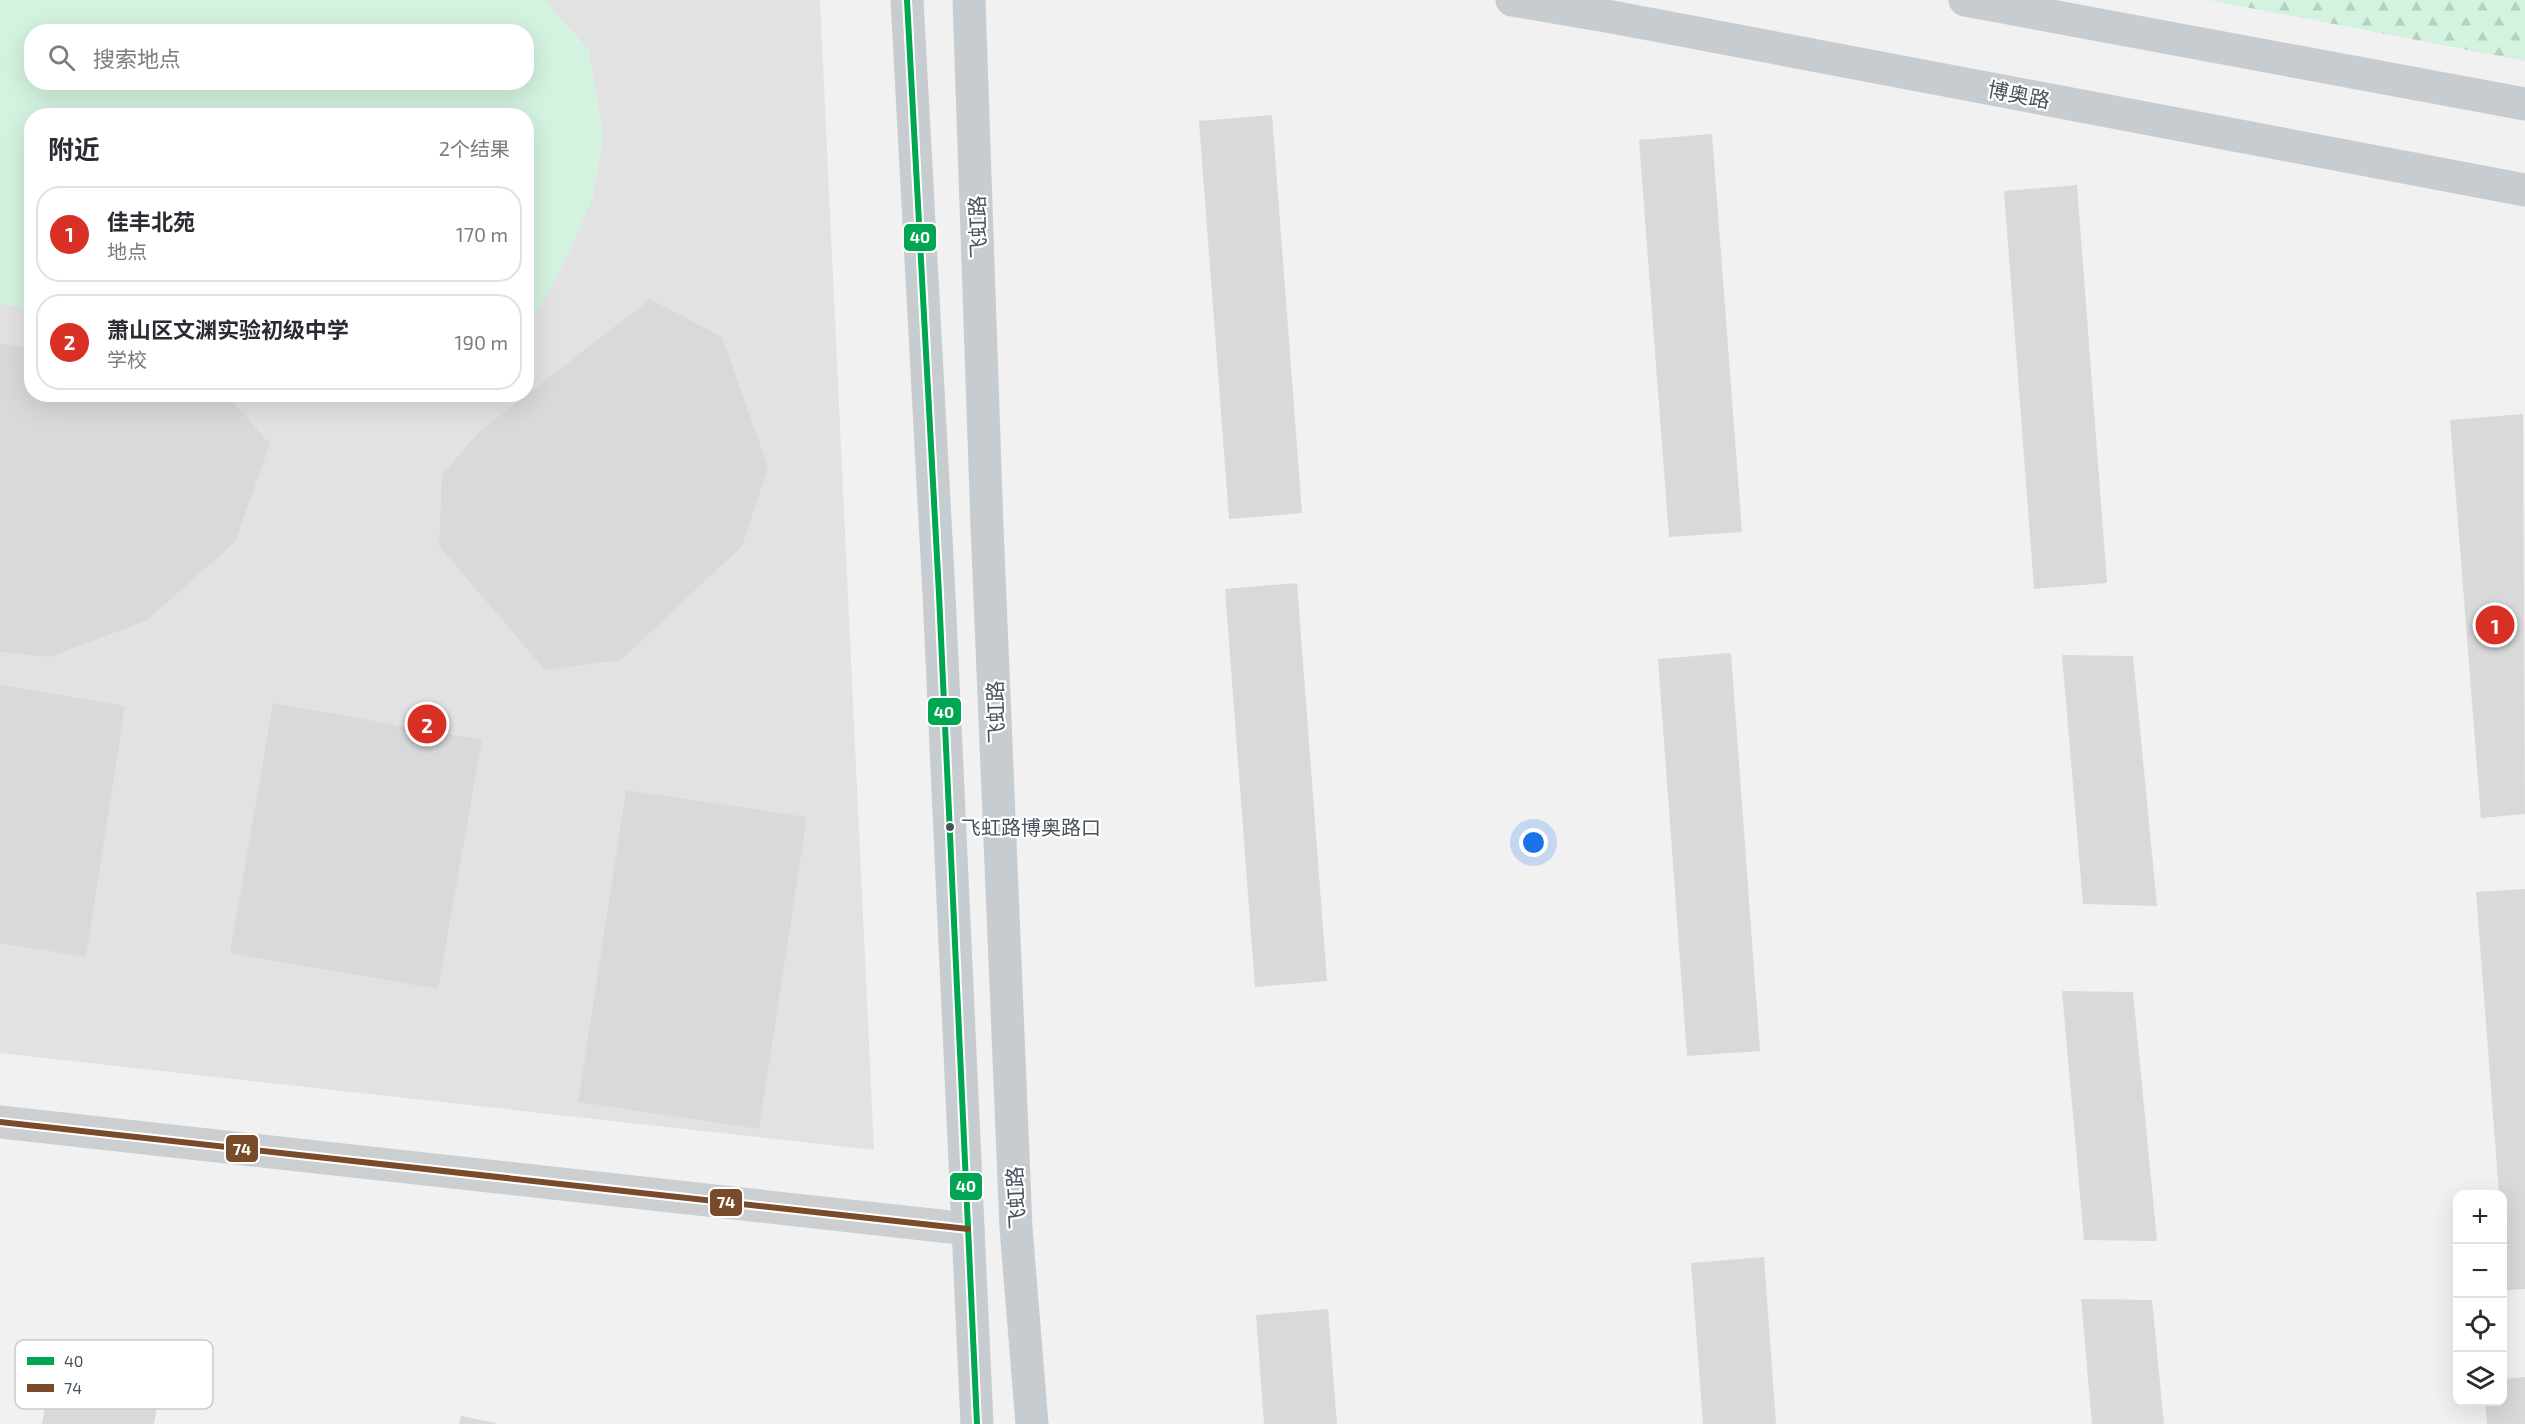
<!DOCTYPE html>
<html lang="zh">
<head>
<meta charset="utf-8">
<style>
  body { margin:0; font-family:"Exo 2","Noto Sans SC",sans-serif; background:#f2f2f3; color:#2b2b33 }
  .controls { position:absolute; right:18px; bottom:18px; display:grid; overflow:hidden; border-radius:12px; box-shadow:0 6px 24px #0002 }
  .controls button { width:54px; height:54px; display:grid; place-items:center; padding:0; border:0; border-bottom:2px solid #e1e1e2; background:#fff; color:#2b2b33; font:30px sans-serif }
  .you { position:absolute; left:1534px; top:843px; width:21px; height:21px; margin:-15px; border:4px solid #fff; border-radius:50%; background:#1a73e8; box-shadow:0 0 0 9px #1a73e833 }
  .badge { display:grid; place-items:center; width:39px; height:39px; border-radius:50%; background:#d93025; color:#fff; font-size:20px; font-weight:700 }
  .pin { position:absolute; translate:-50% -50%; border:3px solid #fff; box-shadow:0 2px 6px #0006 }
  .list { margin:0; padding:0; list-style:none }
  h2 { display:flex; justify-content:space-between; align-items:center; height:78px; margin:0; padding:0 24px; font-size:26px }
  h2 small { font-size:20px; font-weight:400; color:#7c7c81 }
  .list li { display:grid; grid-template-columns:39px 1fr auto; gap:18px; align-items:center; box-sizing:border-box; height:96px; margin:0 12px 12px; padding:0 12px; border:2px solid #e1e1e2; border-radius:24px }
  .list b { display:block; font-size:22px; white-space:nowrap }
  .list p { margin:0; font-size:20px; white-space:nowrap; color:#7c7c81 }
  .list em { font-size:20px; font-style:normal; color:#7c7c81 }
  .icon { flex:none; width:33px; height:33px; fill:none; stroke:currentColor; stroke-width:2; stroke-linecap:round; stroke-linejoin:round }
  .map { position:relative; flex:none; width:2525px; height:1424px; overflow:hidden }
  .search { position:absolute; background:#fff; box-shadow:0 6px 24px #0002; left:24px; top:24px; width:510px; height:66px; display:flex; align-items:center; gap:15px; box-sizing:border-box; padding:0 21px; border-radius:24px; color:#7c7c81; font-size:22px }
  .panel { position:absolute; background:#fff; box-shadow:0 6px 24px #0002; left:24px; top:108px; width:510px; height:294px; border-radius:24px }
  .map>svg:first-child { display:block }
  .education { fill:#e3e2e3; fill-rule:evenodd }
  .green { fill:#d3f2df; fill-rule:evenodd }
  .forest { fill:url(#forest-firs) }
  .building { fill:#d8d9db }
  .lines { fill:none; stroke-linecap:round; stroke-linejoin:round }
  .minor { stroke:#cccfd2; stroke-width:33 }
  .major { stroke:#c7ccd0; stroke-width:33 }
  .bus-1-casing { stroke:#fff; stroke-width:10 }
  .bus-2-casing { stroke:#fff; stroke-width:10 }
  .bus-1 { stroke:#00a651; stroke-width:6 }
  .bus-2 { stroke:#7a4b2a; stroke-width:6 }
  .bus-dot { fill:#46535f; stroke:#fff; stroke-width:2 }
  .labels { text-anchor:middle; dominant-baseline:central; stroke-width:4.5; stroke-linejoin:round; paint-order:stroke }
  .bus-label { font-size:20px; fill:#46535f; stroke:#fff; text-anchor:start }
  .street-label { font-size:21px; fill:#46535f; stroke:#fff }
  .key { fill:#fff; stroke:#c8cbcf; stroke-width:1.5 }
  .key-label { font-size:16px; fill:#46535f }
  .line-badge { stroke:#fff; stroke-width:2 }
  .badge-label { font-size:16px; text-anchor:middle; font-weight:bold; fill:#fff }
</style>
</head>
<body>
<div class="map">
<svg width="2525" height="1424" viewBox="0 0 2525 1424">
  <defs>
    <pattern id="forest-firs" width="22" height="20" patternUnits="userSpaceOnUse" patternTransform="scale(1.5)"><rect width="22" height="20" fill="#d3f2df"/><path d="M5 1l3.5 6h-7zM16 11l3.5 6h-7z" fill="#b6d1c2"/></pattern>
  </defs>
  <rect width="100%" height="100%" fill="#f1f1f1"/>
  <path class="education" d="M0,0h820l54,1150 -874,-97zM32,32h494v50h-494zM32,116h494v278h-494z"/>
  <path class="green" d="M0,0h544l45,50 12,71 1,26 -9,50 -29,66 -19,36 -18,23 -1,-206h-494l-1,193 -31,-5zM32,32h494v50h-494z"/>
  <path class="forest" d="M2209,0h316v61z"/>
  <g class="building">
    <path d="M1272,115l30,398 -73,6 -30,-398z"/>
    <path d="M1712,134l30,398 -73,5 -30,-397z"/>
    <path d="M2077,185l30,398 -73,6 -30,-398z"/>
    <path d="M650,299l72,38 46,130 -26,79 -121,114 -76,10 -106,-124 3,-71 38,-44z"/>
    <path d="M0,343l32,5v46h194l44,50 -35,98 -89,79 -97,36 -49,-5z"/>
    <path d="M2523,414l2,400 -44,4 -31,-398z"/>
    <path d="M1297,583l30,398 -72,6 -30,-398z"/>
    <path d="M1731,653l29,398 -73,5 -29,-397z"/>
    <path d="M2062,655l71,1 24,250 -74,-2z"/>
    <path d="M0,685l125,21 -39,251 -86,-14z"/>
    <path d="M273,703l209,37 -44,249 -208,-36z"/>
    <path d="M626,790l181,27 -48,312 -181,-27z"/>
    <path d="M2525,889v400l-19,1 -4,-96h-3l-23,-302z"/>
    <path d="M2062,991l71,1 24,249 -73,-1z"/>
    <path d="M1764,1257l12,167h-73l-12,-161z"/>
    <path d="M2081,1299l71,1 12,124h-72z"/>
    <path d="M1328,1309l9,115h-73l-8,-109z"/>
    <path d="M55,1350l109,20 -10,54h-112z"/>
    <path d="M2525,1377v47h-38l-2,-22h17v-23z"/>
    <path d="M461,1416l35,7v1h-37z"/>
  </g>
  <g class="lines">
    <path class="minor" d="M0,1122l968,107"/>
    <g class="major">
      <path d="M907,0l32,594 38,830"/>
      <path d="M969,0l18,526 29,702 16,196"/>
      <path d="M1512,0l100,17 913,173"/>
      <path d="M1965,0l560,104"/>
    </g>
    <g class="bus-1-casing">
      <path id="bus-1" d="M907,0l32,594 38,830"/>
    </g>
    <g class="bus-2-casing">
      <path id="bus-2" d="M0,1122l968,107"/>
    </g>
    <use href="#bus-1" class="bus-1"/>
    <use href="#bus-2" class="bus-2"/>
  </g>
  <circle class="bus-dot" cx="950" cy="827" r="5"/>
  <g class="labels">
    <g class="bus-label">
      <text x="961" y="827">飞虹路博奥路口</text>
    </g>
    <g class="street-label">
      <text transform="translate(2019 94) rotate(11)">博奥路</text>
      <text transform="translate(977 227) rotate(-92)">飞虹路</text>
      <text transform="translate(995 712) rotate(-92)">飞虹路</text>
      <text transform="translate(1015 1198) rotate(-93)">飞虹路</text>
    </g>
  </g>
  <rect x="15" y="1340" width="198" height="69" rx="9" class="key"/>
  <rect x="27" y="1357" width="27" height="8" fill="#00a651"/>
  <rect x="27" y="1384" width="27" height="8" fill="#7a4b2a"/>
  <g class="key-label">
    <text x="64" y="1367">40</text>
    <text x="64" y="1394">74</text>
  </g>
  <g class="line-badge">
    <rect x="903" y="223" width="34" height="29" rx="6" fill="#00a651"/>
    <rect x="927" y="697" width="35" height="29" rx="6" fill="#00a651"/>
    <rect x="225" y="1134" width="34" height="29" rx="6" fill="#7a4b2a"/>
    <rect x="949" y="1172" width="34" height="29" rx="6" fill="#00a651"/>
    <rect x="709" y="1188" width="34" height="29" rx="6" fill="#7a4b2a"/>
  </g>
  <g class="badge-label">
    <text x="920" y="243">40</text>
    <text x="944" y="718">40</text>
    <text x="242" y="1155">74</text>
    <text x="966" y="1192">40</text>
    <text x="726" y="1208">74</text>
  </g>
</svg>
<div class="controls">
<button>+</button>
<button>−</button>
<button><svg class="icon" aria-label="locate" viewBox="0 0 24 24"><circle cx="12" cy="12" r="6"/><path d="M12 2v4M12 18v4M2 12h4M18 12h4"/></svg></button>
<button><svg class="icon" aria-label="layers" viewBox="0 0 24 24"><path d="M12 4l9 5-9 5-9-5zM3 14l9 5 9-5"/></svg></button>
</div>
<div class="you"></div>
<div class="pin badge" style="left:2495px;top:625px">1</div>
<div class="pin badge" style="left:427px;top:724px">2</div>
<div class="search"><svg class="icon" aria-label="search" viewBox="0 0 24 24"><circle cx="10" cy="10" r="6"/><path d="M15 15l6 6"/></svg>搜索地点</div>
<section class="panel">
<h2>附近<small>2个结果</small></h2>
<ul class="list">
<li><span class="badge">1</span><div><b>佳丰北苑</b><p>地点</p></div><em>170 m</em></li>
<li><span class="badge">2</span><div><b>萧山区文渊实验初级中学</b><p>学校</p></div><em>190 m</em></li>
</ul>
</section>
</div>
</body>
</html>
